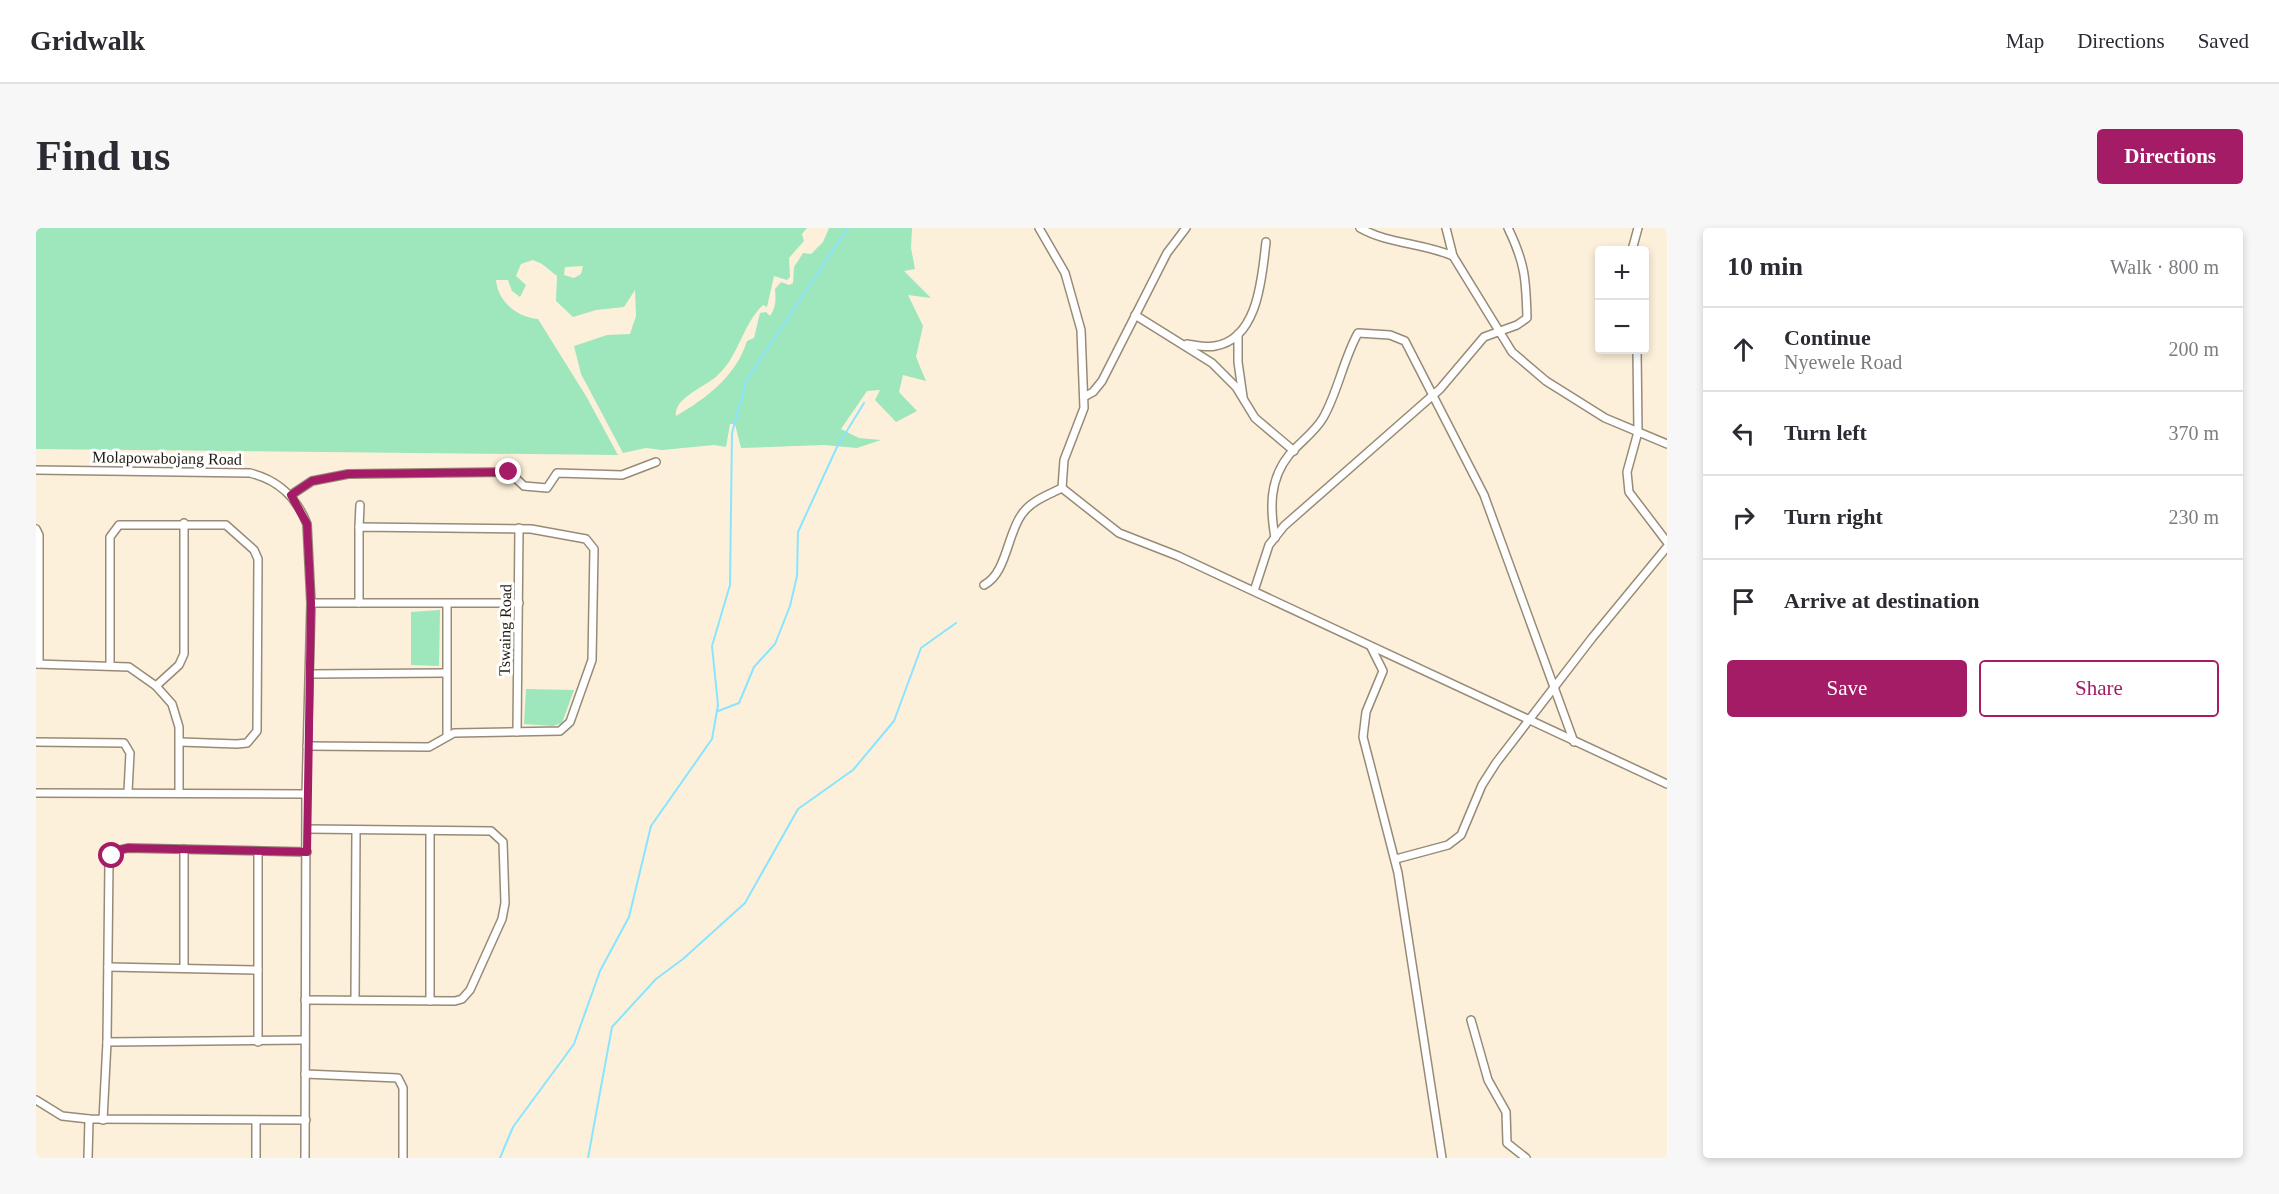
<!DOCTYPE html>
<html lang="en">
<head>
<meta charset="utf-8">
<style>
  body { margin:0; font-family:"Times New Roman",serif; background:#f7f7f7; color:#2b2b33 }
  .controls { position:absolute; right:18px; top:18px; display:grid; overflow:hidden; border-radius:6px; box-shadow:0 3px 9px #0003 }
  .controls button { width:54px; height:54px; display:grid; place-items:center; padding:0; border:0; border-bottom:2px solid #e1e1e2; background:#fff; color:#2b2b33; font:30px sans-serif }
  .stop { position:absolute; width:18px; height:18px; margin:-14px; border:4px solid #a41c65; border-radius:50%; background:#fff }
  .stop.end { background:#a41c65; border-color:#fff; box-shadow:0 2px 6px #0008 }
  .list { margin:0; padding:0; list-style:none }
  h2 { display:flex; justify-content:space-between; align-items:center; height:78px; margin:0; padding:0 24px; font-size:26px }
  h2 small { font-size:20px; font-weight:400; color:#7c7c81 }
  .list li { display:grid; grid-template-columns:39px 1fr auto; gap:18px; align-items:center; box-sizing:border-box; height:84px; padding:0 24px; border-top:2px solid #e1e1e2 }
  .list b { display:block; font-size:22px; white-space:nowrap }
  .list p { margin:0; font-size:20px; white-space:nowrap; color:#7c7c81 }
  .list em { font-size:20px; font-style:normal; color:#7c7c81 }
  .actions { display:flex; gap:12px; padding:18px 24px }
  .actions a { flex:1; padding:14px 0; border:2px solid #a41c65; border-radius:6px; text-align:center; font-size:21px; color:#a41c65 }
  .actions .main { background:#a41c65; color:#fff }
  .icon { flex:none; width:33px; height:33px; fill:none; stroke:currentColor; stroke-width:2; stroke-linecap:round; stroke-linejoin:round }
  .map { position:relative; flex:none; width:1631px; height:930px; overflow:hidden; border-radius:6px }
  header { display:flex; align-items:center; gap:36px; box-sizing:border-box; height:84px; padding:0 30px; background:#fff; border-bottom:2px solid #e1e1e2 }
  header strong { font-size:28px }
  nav { display:flex; gap:33px; margin-inline-start:auto; font-size:21px }
  .intro { display:flex; align-items:center; justify-content:space-between; box-sizing:border-box; height:144px; padding:0 36px }
  h1 { margin:0; font-size:42px }
  .button { padding:15px 27px; border-radius:6px; background:#a41c65; color:#fff; font-size:21px; font-weight:700 }
  main { display:flex; gap:36px; padding:0 36px }
  aside { flex:1; background:#fff; border-radius:6px; box-shadow:0 3px 9px #0003 }
  .map>svg:first-child { display:block }
  .green { fill:#9ee6bb; fill-rule:evenodd }
  .lines { fill:none; stroke-linecap:round; stroke-linejoin:round }
  .stream { stroke:#89e5ff; stroke-width:2 }
  .minor-casing { stroke:#978b77; stroke-width:10 }
  .minor { stroke:#fff; stroke-width:7 }
  .route { stroke:#a41c65; stroke-width:8 }
  .labels { text-anchor:middle; dominant-baseline:central; stroke-width:6; stroke-linejoin:round; paint-order:stroke }
  .street-label { font-size:16px; fill:#1f1a12; stroke:#fff }
</style>
</head>
<body>
<header>
<strong>Gridwalk</strong>
<nav><a>Map</a><a>Directions</a><a>Saved</a></nav>
</header>
<div class="intro"><h1>Find us</h1><a class="button">Directions</a></div>
<main>
<div class="map">
<svg width="1631" height="930" viewBox="0 0 1631 930">
  <rect width="100%" height="100%" fill="#fdf0da"/>
  <g class="green">
    <path d="M0,0h771l-5,6 2,7 -15,17 1,19 -3,3 -13,-4 -7,31 -4,-2c-21,20 -24,51 -45,70 -11,11 -45,23 -42,41 31,-18 60,-40 71,-75l7,-3 6,-25 6,-1 4,4c6,-9 6,-16 5,-27l6,-7 8,3 4,-2 1,-16 9,-14 8,1 12,-12 6,-14h83l-1,20 4,21 -11,2 27,27 -23,-3 15,31 -7,31 10,24 -23,-6 -4,17 18,19 -21,11 -21,-22 5,-10 -13,1 -26,38 18,9 22,2 -24,8 -33,-3 -83,3 -6,-24h-5l-4,23 -12,-2 -52,5 -16,-2 -23,5 -42,-79 -7,-28 33,-11 23,-1 6,-18 -1,-26 -11,17 -28,3 -23,7 -17,-16 1,-25 -15,-12 -9,-4 -12,4 -5,12 10,9 -6,12 -8,-6 -4,-11h-12c2,22 21,37 42,39l48,77 32,59 -582,-6zM547,38l-2,8 -7,4 -10,-3 1,-8z"/>
    <path d="M404,382l-1,56 -28,-1v-53z"/>
    <path d="M490,461l48,1 -12,33 -9,3 -29,-2z"/>
  </g>
  <g class="lines">
    <g class="stream">
      <path d="M682,483l21,-8 15,-36 21,-23 15,-38 7,-30 1,-44 39,-85 27,-44"/>
      <path d="M464,930l13,-31 61,-83 26,-73 29,-54 22,-91 61,-87 6,-34 -6,-59 18,-61 2,-152 14,-52 102,-153"/>
      <path d="M552,930l24,-131 44,-48 27,-20 62,-56 53,-94 55,-39 41,-49 27,-73 35,-25"/>
    </g>
    <g class="minor-casing">
      <g id="minor">
        <path d="M1003,0l26,45 16,57 3,78 -20,52 -2,28"/>
        <path d="M1324,0c28,16 63,15 93,28"/>
        <path d="M1410,0l7,28 59,96 34,29 59,37 62,26"/>
        <path d="M1596,22l6,-22"/>
        <path d="M1099,87l77,48 24,24 19,31 39,33"/>
        <path d="M1202,106v28l5,35"/>
        <path d="M1151,116c8,1 19,4 28,2 44,-7 47,-71 51,-104"/>
        <path d="M1601,122l1,82 -11,40 2,20 38,50"/>
        <path d="M1048,169l9,-5 9,-11 65,-128 19,-25"/>
        <path d="M0,242l214,3c28,7 46,23 57,51l4,79 -5,191 -1,364"/>
        <path d="M1026,260l57,45 59,23 489,228"/>
        <path d="M255,267l21,-14 36,-7 161,-2 15,14 23,2 10,-15 65,2 34,-13"/>
        <path d="M323,299l1,-22"/>
        <path d="M0,301l3,6v129"/>
        <path d="M1239,310c-5,-30 -6,-58 14,-83 11,-13 25,-22 34,-37 15,-26 20,-58 35,-85l32,2 15,6 79,154 90,247"/>
        <path d="M948,357c23,-12 23,-51 38,-71 9,-13 26,-19 40,-26"/>
        <path d="M1218,363l15,-46 15,-19 156,-137 44,-52 33,-12 10,-7c-1,-39 -2,-55 -19,-90"/>
        <path d="M275,375h208"/>
        <path d="M411,376v131"/>
        <path d="M1335,419l12,24 -17,41 -3,25 35,136 44,285"/>
        <path d="M0,436l93,3 27,19 16,18 7,23v65"/>
        <path d="M74,436v-127l9,-12h107l28,25 4,9 -1,172 -10,12 -10,1 -57,-2"/>
        <path d="M274,446l136,-1"/>
        <path d="M120,458l23,-21 5,-11v-131"/>
        <path d="M481,504l2,-204"/>
        <path d="M0,514l88,1 6,10 -2,39"/>
        <path d="M271,518l122,1 25,-14 106,-2 10,-9 22,-62 2,-111 -8,-10 -55,-10 -172,-2v76"/>
        <path d="M0,565l270,1"/>
        <path d="M1360,631l52,-14 13,-10 21,-50 14,-22 96,-125 75,-91"/>
        <path d="M72,739l150,3"/>
        <path d="M148,740v-119"/>
        <path d="M269,772l150,1 7,-2 8,-9 32,-71 3,-16 -2,-61 -12,-11 -184,-2"/>
        <path d="M319,772l1,-169"/>
        <path d="M394,773v-169"/>
        <path d="M1435,792l17,60 18,32 1,31 19,15"/>
        <path d="M71,814l198,-2"/>
        <path d="M222,814v-190"/>
        <path d="M269,846l93,4 5,10v70"/>
        <path d="M0,872l26,16 27,3 217,1"/>
        <path d="M67,892l4,-78 2,-180 6,-11 13,-3 179,4"/>
        <path d="M220,892v38"/>
        <path d="M52,930l1,-39"/>
      </g>
    </g>
    <use href="#minor" class="minor"/>
  </g>
  <g class="lines">
    <path class="route" d="M76,628l3,-5 13,-3 179,4 4,-249 -4,-79 -16,-29 21,-14 36,-7 161,-2"/>
  </g>
  <g class="labels">
    <g class="street-label">
      <text transform="translate(131 230) rotate(1)">Molapowabojang Road</text>
      <text transform="translate(469 402) rotate(-89)">Tswaing Road</text>
    </g>
  </g>
</svg>
<div class="controls">
<button>+</button>
<button>−</button>
</div>
<div class="stop" style="left:76px;top:628px"></div>
<div class="stop end" style="left:473px;top:244px"></div>
</div>
<aside>
<h2>10 min<small>Walk · 800 m</small></h2>
<ul class="list">
<li><svg class="icon" aria-label="ahead" viewBox="0 0 24 24"><path d="M12 20V5M6 11l6-6 6 6"/></svg><div><b>Continue</b><p>Nyewele Road</p></div><em>200 m</em></li>
<li><svg class="icon" aria-label="left" viewBox="0 0 24 24"><path d="M17 20v-9H6M10 6l-5 5 5 5"/></svg><div><b>Turn left</b></div><em>370 m</em></li>
<li><svg class="icon" aria-label="right" viewBox="0 0 24 24"><path d="M7 20v-9h11M14 6l5 5-5 5"/></svg><div><b>Turn right</b></div><em>230 m</em></li>
<li><svg class="icon" aria-label="arrive" viewBox="0 0 24 24"><path d="M6 21V4h12l-3 4 3 4H6"/></svg><div><b>Arrive at destination</b></div></li>
</ul>
<div class="actions"><a class="main">Save</a><a>Share</a></div>
</aside>
</main>
</body>
</html>
